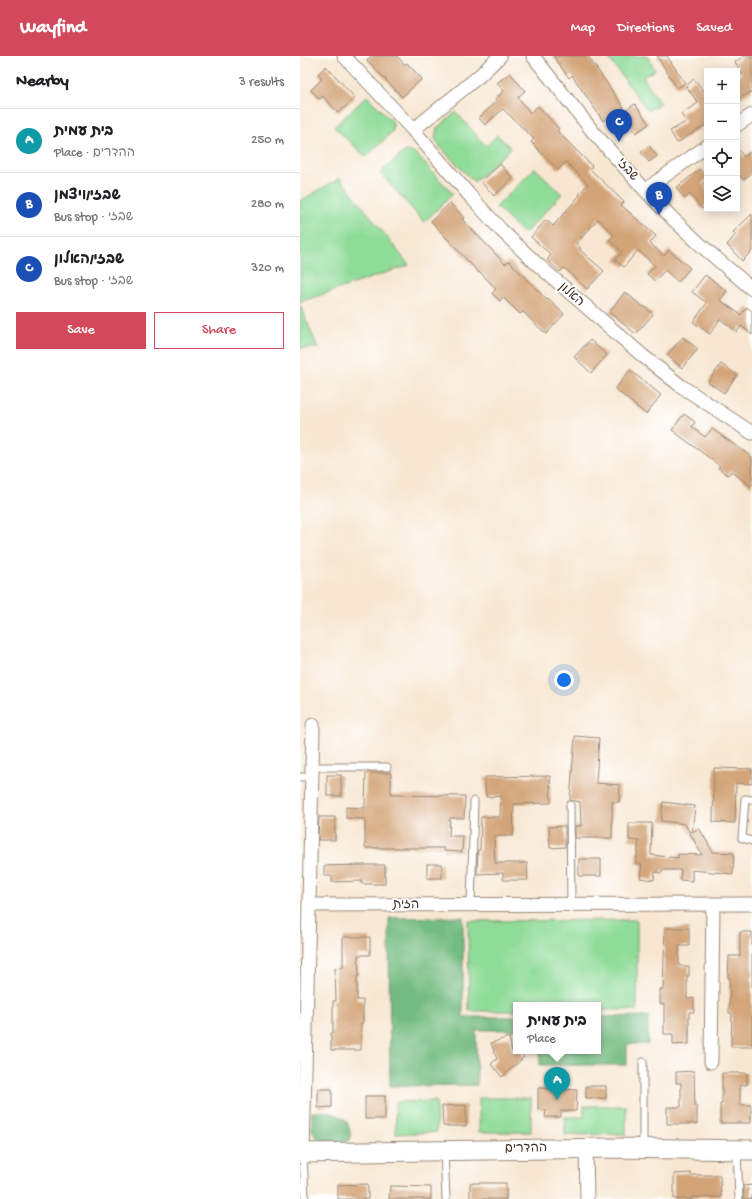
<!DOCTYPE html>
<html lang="en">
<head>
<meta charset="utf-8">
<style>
  body { margin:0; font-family:"Gochi Hand","Playpen Sans Hebrew",sans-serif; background:#f2f2f2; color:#202124 }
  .controls { position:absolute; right:12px; top:12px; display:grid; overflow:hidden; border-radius:0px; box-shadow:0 2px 10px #0003 }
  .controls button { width:36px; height:36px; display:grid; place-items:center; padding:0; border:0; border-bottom:1px solid #e0e0e0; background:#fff; color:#202124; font:20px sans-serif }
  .you { position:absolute; left:264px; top:624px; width:14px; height:14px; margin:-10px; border:3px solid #fff; border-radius:50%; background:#1a73e8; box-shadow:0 0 0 6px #1a73e833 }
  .badge { display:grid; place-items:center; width:26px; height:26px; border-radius:50%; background:#d1495b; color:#fff; font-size:13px; font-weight:700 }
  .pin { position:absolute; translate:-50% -33px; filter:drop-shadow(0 1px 2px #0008) }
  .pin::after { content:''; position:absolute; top:21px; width:14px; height:12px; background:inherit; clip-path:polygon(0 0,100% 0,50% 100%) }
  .popup { position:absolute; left:213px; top:946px; width:88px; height:52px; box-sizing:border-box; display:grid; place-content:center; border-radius:0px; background:#fff; filter:drop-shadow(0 1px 3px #0005); font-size:13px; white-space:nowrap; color:#757577 }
  .popup b { font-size:15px; color:#202124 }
  .popup::after { content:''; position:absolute; left:50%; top:100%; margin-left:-8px; border:8px solid transparent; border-top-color:#fff }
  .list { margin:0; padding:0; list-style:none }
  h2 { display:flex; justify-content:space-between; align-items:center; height:52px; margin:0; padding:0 16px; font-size:17px }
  h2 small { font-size:13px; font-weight:400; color:#757577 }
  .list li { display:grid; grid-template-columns:26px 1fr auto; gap:12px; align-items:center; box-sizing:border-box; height:64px; padding:0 16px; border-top:1px solid #e0e0e0 }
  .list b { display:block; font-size:15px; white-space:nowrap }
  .list p { margin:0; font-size:13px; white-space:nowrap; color:#757577 }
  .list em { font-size:13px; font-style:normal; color:#757577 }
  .actions { display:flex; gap:8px; padding:12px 16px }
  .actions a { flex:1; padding:9px 0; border:1px solid #d1495b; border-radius:0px; text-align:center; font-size:14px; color:#d1495b }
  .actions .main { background:#d1495b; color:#fff }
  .icon { flex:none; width:22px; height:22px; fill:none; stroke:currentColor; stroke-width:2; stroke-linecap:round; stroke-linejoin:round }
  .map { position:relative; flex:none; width:452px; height:1143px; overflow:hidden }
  header { display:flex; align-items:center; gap:24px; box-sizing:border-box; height:56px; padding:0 20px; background:#d1495b; color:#fff }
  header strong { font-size:19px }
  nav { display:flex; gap:22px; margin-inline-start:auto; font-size:14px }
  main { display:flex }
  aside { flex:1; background:#fff }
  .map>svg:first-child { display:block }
  .green { fill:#8fdb98; stroke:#65825b }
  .forest { fill:#73bb80; stroke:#57724f }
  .building { fill:#d3a478 }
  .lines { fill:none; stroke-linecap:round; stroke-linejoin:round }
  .lane-casing { stroke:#998878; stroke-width:9 }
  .street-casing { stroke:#998878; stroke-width:15 }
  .secondary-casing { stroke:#998878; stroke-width:21 }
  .lane { stroke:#fff; stroke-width:7 }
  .street { stroke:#fff; stroke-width:13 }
  .secondary { stroke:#fff; stroke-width:19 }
  .labels { text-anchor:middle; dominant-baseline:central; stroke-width:4; stroke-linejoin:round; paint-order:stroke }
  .street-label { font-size:13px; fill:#3b2a1e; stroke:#fff }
</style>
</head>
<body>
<header>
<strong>Wayfind</strong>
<nav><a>Map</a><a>Directions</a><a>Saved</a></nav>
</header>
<main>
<aside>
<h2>Nearby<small>3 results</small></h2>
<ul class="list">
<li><span class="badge" style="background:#0f9aa8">A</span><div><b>בית עמית</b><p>Place · ההדרים</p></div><em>250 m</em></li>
<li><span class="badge" style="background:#1a4fb4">B</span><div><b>שבזי/ויצמן</b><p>Bus stop · שבזי</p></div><em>280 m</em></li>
<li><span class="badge" style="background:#1a4fb4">C</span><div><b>שבזי/האלון</b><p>Bus stop · שבזי</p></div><em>320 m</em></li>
</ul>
<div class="actions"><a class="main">Save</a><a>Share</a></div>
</aside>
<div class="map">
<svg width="452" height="1143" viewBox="0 0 452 1143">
  <rect width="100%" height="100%" fill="#fff"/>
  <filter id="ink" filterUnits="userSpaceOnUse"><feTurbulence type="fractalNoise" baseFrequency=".025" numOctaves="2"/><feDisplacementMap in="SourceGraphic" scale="8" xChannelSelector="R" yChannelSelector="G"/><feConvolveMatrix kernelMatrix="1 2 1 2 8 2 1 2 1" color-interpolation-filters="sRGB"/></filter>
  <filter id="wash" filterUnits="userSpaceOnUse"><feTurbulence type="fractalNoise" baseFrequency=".012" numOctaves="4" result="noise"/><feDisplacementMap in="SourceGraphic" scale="16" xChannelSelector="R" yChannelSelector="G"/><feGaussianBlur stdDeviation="0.9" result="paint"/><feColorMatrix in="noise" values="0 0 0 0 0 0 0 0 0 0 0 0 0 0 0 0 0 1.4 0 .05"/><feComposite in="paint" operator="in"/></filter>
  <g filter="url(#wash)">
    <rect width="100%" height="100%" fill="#f7e7d2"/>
    <g class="green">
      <path d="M307,0h40l8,14 -12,7 17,26 -12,8z"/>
      <path d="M67,40l26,26v9l-27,26 -32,-30z"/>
      <path d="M156,56l30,34 11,-11 14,13 -37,34 -33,-34 -6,-9 2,-11z"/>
      <path d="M105,95l10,2 38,41 -29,28 -44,-49z"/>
      <path d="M235,112l27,26 -38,40 -28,-27z"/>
      <path d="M40,122l69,87 -109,37v-101z"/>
      <path d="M0,249l18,43h-18z"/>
      <path d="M337,864v90h-39v-5h-82v6h-47l-1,-90z"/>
      <rect x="179" y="1042" width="52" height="34"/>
      <path d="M136,1045l1,31 -41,2 -1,-32z"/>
      <path d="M284,1050h42v28l-61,1v-18h19z"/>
    </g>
    <g class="forest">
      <path d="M163,861v100h53v13h-40l1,55 -87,1 -1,-168z"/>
      <path d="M348,960v28h-21v21h-87v-14h58v-34z"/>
      <path d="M24,1055c19,4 28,10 26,30l-28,1c-13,-10 -10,-15 -10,-30z"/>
    </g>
    <g id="blocks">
      <g class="building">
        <path d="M71,0h26l8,9 2,-2 15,16 -20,18 -35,-37z"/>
        <path d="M253,0h35l36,52 -21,13 -31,-46 -3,3z"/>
        <path d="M357,0h10l18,27 -8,5z"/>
        <path d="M444,0h8v35l-15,9v-23l5,-3 -7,-12z"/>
        <path d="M26,10l29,32 -17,15 -15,-17 -4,3 -8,-9 11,-11 -4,-5z"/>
        <path d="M210,17l15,18 -7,6 12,16 8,-7 21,23 -2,2 35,35 -2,3 34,33 -3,3 35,31 -6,7 14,13 5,-6 21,18 -12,14 -13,-12 -10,11 -8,-7 8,-8 -17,-16 -14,17 -9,-7 7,-8 -13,-12 5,-5 -16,-16 -22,25 5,4 -1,2 24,21 -17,18 -23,-21 -4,4 -13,-12 4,-5 -20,-18 15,-17 7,6 27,-31 -1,-1 9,-10 -22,-22 -8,8 -27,-28 3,-3 -31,-30 -18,16 -6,-7 18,-17 -2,-2 9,-8 -7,-8z"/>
        <path d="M394,23l13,16v29l-30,19 -7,-12 16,-9 -5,-8 17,-11 -12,-17z"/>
        <path d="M335,48l14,20 -13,9 -14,-20z"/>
        <path d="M349,90l8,10 -8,6 -8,-10z"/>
        <path d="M437,92l7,9 8,-6v22l-9,7 -6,-8z"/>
        <path d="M200,108l13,14 -19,18 -13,-14z"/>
        <path d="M400,113l7,8v2l-5,5 5,6v14l-5,5 -12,-15 -5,5 -9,-11z"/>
        <path d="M150,147l14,15 -2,1 43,45 4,-3 38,39 1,-1 16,15 -18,20 -23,-22 -3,2 -17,-17 -3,4 -8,-8 4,-4 -16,-17 -1,1 -48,-52z"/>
        <path d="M452,158v37l-10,10 -15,-16 9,-11 -3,-2z"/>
        <path d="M405,219l22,16 -7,9 21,15 6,-8 5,4v24l-11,-9 -4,6 -17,-13 -10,15 -17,-12 14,-19 -15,-11z"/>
        <path d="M325,236l18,15 1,-1 9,8 -17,20 -27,-22z"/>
        <path d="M383,281l15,12 -16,19 -15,-13z"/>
        <path d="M290,284l17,15 -16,18 -17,-16z"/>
        <path d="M421,308l16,11 -13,18 -16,-11z"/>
        <path d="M330,314l31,25 -15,19 -31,-25z"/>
        <path d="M384,358l11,8 -3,5 13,10 7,-8 40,28v30l-21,-16 -3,4 -10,-7 2,-2 -48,-36z"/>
        <path d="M275,680l24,2 -3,45 24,2 -1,17h-7v36h-37v-12h6l-1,-24 -10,-2z"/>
        <path d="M414,712l38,1v15l-16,-1 -1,40 -22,-1z"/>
        <path d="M66,717h25v22l74,1 -1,22h-14l-1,18h14l-1,16 -18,-1v-3h-79v-29l-19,-1v-11l19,1z"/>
        <rect x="27" y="719" width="14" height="21"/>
        <path d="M250,720l1,27 -37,1 -1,32h-19l1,27h32l1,17h-25v-7l-26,1 1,-24h2l1,-33h19l1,-21 -15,1 -1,-20z"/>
        <path d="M363,746l32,4 -3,26 7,-4 14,24 21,1 -1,21 -41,-4v11l-12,-1 1,-10h-19v3l-7,-1 -1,8 -14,-2 2,-14h-6l3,-23 -10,-1v-17h23l-1,32 27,3v-4l24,1 -17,-31 -24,-3z"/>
        <path d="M19,761h16v23h-17z"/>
        <path d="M263,770h2v21l-15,1 -1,-21z"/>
        <rect x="279" y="803" width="22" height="17"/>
        <rect x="127" y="808" width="15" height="14"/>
        <path d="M62,809h23v19h-23v-3l-30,1v-6h-8v-10z"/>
        <path d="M365,872h24v18h-10v20h10v10h-2v23l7,-1v14h-5v32l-16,1v-11h-9v-30h-4v-15h3z"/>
        <path d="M440,876h12v115h-21l1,-34h-3l1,-35h-2l1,-22h11z"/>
        <path d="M43,881h27v18h-12l1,21h-2v24h6v23h-2v27h-30v-17h2v-32h3l-1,-33 8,-1z"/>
        <path d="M209,981l3,15 4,-2v1h3l5,6 -22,20 -11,-13 6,-5 -6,-16z"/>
        <path d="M394,1015l1,36h2v17h-30v-17h14v-24h-5v-11z"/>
        <path d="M422,1017h25v12h-7v20h11v18h-31v-19h2z"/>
        <rect x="286" y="1030" width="20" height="12"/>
        <path d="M238,1032l39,2 -1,21h-15v6h-16l1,-7 -8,-1z"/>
        <path d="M18,1033h14v18l-14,1z"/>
        <rect x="65" y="1040" width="20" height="23"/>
        <path d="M166,1049v21h-23l-1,-20z"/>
        <path d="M391,1117v2h29l1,22h-29v2h-18v-25z"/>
        <rect x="170" y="1127" width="36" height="16"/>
        <path d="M68,1128v15h-30v-14z"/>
        <path d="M452,1129v14h-8l-1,-13z"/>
        <path d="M90,1130l41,1v12h-42z"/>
      </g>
    </g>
  </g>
  <g filter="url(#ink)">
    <use href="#blocks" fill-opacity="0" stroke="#998878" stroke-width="1"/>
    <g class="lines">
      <g class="lane-casing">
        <g id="lane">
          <path d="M12,711h75"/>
          <path d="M0,721h12"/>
          <path d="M452,744l-7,-1 -3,39 10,3"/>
          <path d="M270,749l1,99"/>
          <path d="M171,849l3,-104"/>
          <path d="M343,1092v-86"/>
          <path d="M437,1094l2,49"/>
          <path d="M144,1095l2,48"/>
          <path d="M3,1097l2,46"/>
        </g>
      </g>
      <g class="street-casing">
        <g id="street">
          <path d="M44,0l69,74 58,67 31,34 35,33 106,92 38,30 71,47"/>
          <path d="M233,0l61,77 51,57 28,29 30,28 49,42"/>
          <path d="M437,69l15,-10"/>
          <path d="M113,74l65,-53 22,-21"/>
          <path d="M345,134l62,-44"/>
          <path d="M9,849l4,-180"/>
          <path d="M411,1006l2,-158"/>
          <path d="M286,1092l1,51"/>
          <path d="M0,1097h3l6,-248 443,-1"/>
        </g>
      </g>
      <g class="secondary-casing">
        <path id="secondary" d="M3,1097l308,-5 141,2"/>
      </g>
      <use href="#lane" class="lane"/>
      <use href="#street" class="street"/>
      <use href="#secondary" class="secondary"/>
    </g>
  </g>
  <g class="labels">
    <g class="street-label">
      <text transform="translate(327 114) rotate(48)">שבזי</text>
      <text transform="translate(271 239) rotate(41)">האלון</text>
      <text x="106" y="849">הזית</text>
      <text transform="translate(226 1093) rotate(-1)">ההדרים</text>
    </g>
  </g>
</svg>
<div class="controls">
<button>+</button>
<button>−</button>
<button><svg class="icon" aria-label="locate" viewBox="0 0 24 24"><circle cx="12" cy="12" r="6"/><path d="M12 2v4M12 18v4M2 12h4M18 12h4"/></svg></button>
<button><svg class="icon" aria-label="layers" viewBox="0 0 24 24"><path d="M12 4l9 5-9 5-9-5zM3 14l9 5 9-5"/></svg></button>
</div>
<div class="you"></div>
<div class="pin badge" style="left:257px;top:1044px;background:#0f9aa8">A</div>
<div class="popup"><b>בית עמית</b>Place</div>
<div class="pin badge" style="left:359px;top:159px;background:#1a4fb4">B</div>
<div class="pin badge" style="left:319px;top:86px;background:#1a4fb4">C</div>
</div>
</main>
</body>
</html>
